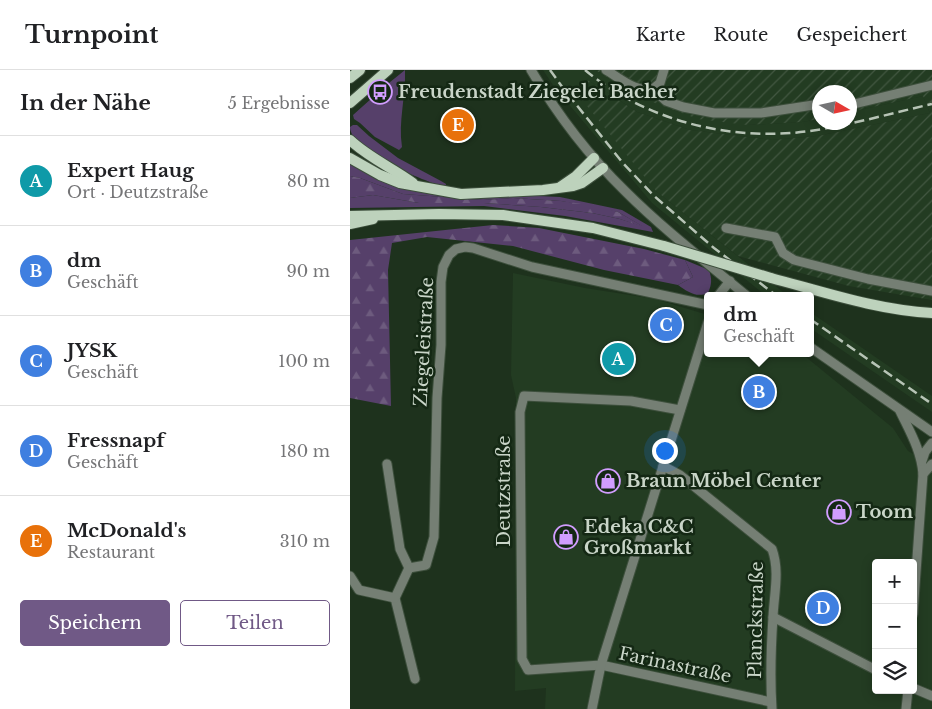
<!DOCTYPE html>
<html lang="de">
<head>
<meta charset="utf-8">
<style>
  body { margin:0; font-family:"Libre Baskerville",serif; background:#f6f6f6; color:#202124 }
  .controls { position:absolute; right:15px; bottom:15px; display:grid; overflow:hidden; border-radius:5px; box-shadow:0 2px 12px #0003 }
  .controls button { width:45px; height:45px; display:grid; place-items:center; padding:0; border:0; border-bottom:1px solid #e0e0e0; background:#fff; color:#202124; font:25px sans-serif }
  .compass { position:absolute; left:462px; top:15px; width:45px; height:45px; border-radius:50%; background:#fff; box-shadow:0 2px 12px #0003; rotate:99deg }
  .you { position:absolute; left:314px; top:380px; width:18px; height:18px; margin:-12px; border:4px solid #fff; border-radius:50%; background:#1a73e8; box-shadow:0 0 0 8px #1a73e833 }
  .badge { display:grid; place-items:center; width:32px; height:32px; border-radius:50%; background:#705986; color:#fff; font-size:16px; font-weight:700 }
  .pin { position:absolute; translate:-50% -50%; border:2px solid #fff; box-shadow:0 1px 5px #0006 }
  .popup { position:absolute; left:354px; top:222px; width:110px; height:65px; box-sizing:border-box; display:grid; place-content:center; border-radius:5px; background:#fff; filter:drop-shadow(0 1px 4px #0005); font-size:16px; white-space:nowrap; color:#757577 }
  .popup b { font-size:19px; color:#202124 }
  .popup::after { content:''; position:absolute; left:50%; top:100%; margin-left:-10px; border:10px solid transparent; border-top-color:#fff }
  .list { margin:0; padding:0; list-style:none }
  h2 { display:flex; justify-content:space-between; align-items:center; height:65px; margin:0; padding:0 20px; font-size:21px }
  h2 small { font-size:16px; font-weight:400; color:#757577 }
  .list li { display:grid; grid-template-columns:32px 1fr auto; gap:15px; align-items:center; box-sizing:border-box; height:90px; padding:0 20px; border-top:1px solid #e0e0e0 }
  .list b { display:block; font-size:19px; white-space:nowrap }
  .list p { margin:0; font-size:16px; white-space:nowrap; color:#757577 }
  .list em { font-size:16px; font-style:normal; color:#757577 }
  .actions { display:flex; gap:10px; padding:15px 20px }
  .actions a { flex:1; padding:11px 0; border:1px solid #705986; border-radius:5px; text-align:center; font-size:18px; color:#705986 }
  .actions .main { background:#705986; color:#fff }
  .icon { flex:none; width:28px; height:28px; fill:none; stroke:currentColor; stroke-width:2; stroke-linecap:round; stroke-linejoin:round }
  .map { position:relative; flex:none; width:582px; height:639px; overflow:hidden }
  header { display:flex; align-items:center; gap:30px; box-sizing:border-box; height:70px; padding:0 25px; background:#fff; border-bottom:1px solid #e0e0e0 }
  header strong { font-size:24px }
  nav { display:flex; gap:28px; margin-inline-start:auto; font-size:18px }
  main { display:flex }
  aside { flex:1; background:#fff }
  .map>svg:first-child { display:block }
  .built { fill:#233c22; fill-rule:evenodd }
  .industrial { fill:url(#industrial-furrows) }
  .green { fill:#56406a }
  .forest { fill:url(#forest-firs) }
  .lines { fill:none; stroke-linecap:round; stroke-linejoin:round }
  .minor-casing { stroke:#3d4f3c; stroke-width:11 }
  .major-casing { stroke:#3d4f3c; stroke-width:12 }
  .minor { stroke:#757f74; stroke-width:9 }
  .major { stroke:#bdd2bc; stroke-width:10 }
  .rail { stroke:#b7c4b6; stroke-width:2.5; stroke-dasharray:10 5; stroke-linecap:butt }
  .major-bridge-casing { stroke:#3d4f3c; stroke-width:12; stroke-linecap:butt }
  .major-bridge { stroke:#bdd2bc; stroke-width:10 }
  .labels { text-anchor:middle; dominant-baseline:central; stroke-width:5; stroke-linejoin:round; paint-order:stroke }
  .poi-label { font-size:18px; font-weight:bold; fill:#c9d5c8; stroke:#142814; text-anchor:start }
  .street-label { font-size:18px; fill:#c9d5c8; stroke:#142814 }
</style>
</head>
<body>
<header>
<strong>Turnpoint</strong>
<nav><a>Karte</a><a>Route</a><a>Gespeichert</a></nav>
</header>
<main>
<aside>
<h2>In der Nähe<small>5 Ergebnisse</small></h2>
<ul class="list">
<li><span class="badge" style="background:#0f9aa8">A</span><div><b>Expert Haug</b><p>Ort · Deutzstraße</p></div><em>80 m</em></li>
<li><span class="badge" style="background:#3f7fe0">B</span><div><b>dm</b><p>Geschäft</p></div><em>90 m</em></li>
<li><span class="badge" style="background:#3f7fe0">C</span><div><b>JYSK</b><p>Geschäft</p></div><em>100 m</em></li>
<li><span class="badge" style="background:#3f7fe0">D</span><div><b>Fressnapf</b><p>Geschäft</p></div><em>180 m</em></li>
<li><span class="badge" style="background:#e8710a">E</span><div><b>McDonald's</b><p>Restaurant</p></div><em>310 m</em></li>
</ul>
<div class="actions"><a class="main">Speichern</a><a>Teilen</a></div>
</aside>
<div class="map">
<svg width="582" height="639" viewBox="0 0 582 639">
  <defs>
    <pattern id="industrial-furrows" width="10" height="10" patternUnits="userSpaceOnUse" patternTransform="scale(1.25)"><rect width="10" height="10" fill="#233c22"/><path d="M-1 1l2-2M0 10L10 0M9 11l2-2" fill="none" stroke="#425741"/></pattern>
    <pattern id="forest-firs" width="22" height="20" patternUnits="userSpaceOnUse" patternTransform="scale(1.25)"><rect width="22" height="20" fill="#56406a"/><path d="M5 1l3.5 6h-7zM16 11l3.5 6h-7z" fill="#6d5b7e"/></pattern>
  </defs>
  <rect width="100%" height="100%" fill="#1e321d"/>
  <g class="built">
    <path d="M193,0h52l49,29 103,26 55,-3 17,-3 1,3h30v-10l73,-16 7,17 -112,23 -46,4 -82,-10 -53,-18 -51,-33 70,112 132,105h-22l-114,-93 -97,-115z"/>
    <path d="M163,203l72,15 70,11 53,16v38h93l92,75 15,23 24,13v245h-387l1,-21 -31,3 1,-293 -5,-23zM526,493h37v127h-37z"/>
    <path d="M460,242l122,84v16l-122,-84z"/>
  </g>
  <path class="industrial" d="M245,0h337v230l-83,-14 -111,-30 -82,-65 -82,-101 12,-11 51,33 53,18 82,10 46,-4 112,-23 -7,-17 -73,16v-20h-30l-1,27 -17,3 -55,3 -49,-6 -54,-20z"/>
  <g class="green">
    <path d="M55,0c1,27 -7,51 -3,77l-3,3 -24,-13 -15,-14 -6,-4 -1,-4 19,-17 3,4 7,-5 -3,-6z"/>
    <path d="M3,55h4l12,11 29,22 43,23 5,3v3c-21,-5 -96,-36 -96,-60z"/>
    <path d="M0,92l57,26 44,10 66,-3 43,2 62,13 29,17 2,5 -88,-16 -81,-10 -134,2v-10l23,-3 46,8h65l57,4 51,6 28,6 22,7 -24,-14 -57,-11 -48,-3 -30,2 -80,-6 -43,-16 -10,-2z"/>
    <path d="M335,190l24,10c3,9 3,14 -1,23 -12,5 -20,-1 -30,-8l15,-8z"/>
  </g>
  <g class="forest">
    <path d="M0,106l10,2 43,16 80,6 30,-2 48,3 36,5 21,6 28,16 -26,-9 -28,-6 -51,-6 -57,-4h-65l-46,-8 -23,3z"/>
    <path d="M143,155l46,3 105,21 41,11 8,17 -15,8 -74,-15 -91,-24 -86,-9 -35,6 -4,27 3,136 -41,-8v-158z"/>
  </g>
  <g class="lines">
    <g class="minor-casing">
      <g id="minor">
        <path d="M181,0c26,44 57,85 94,121 38,38 81,71 122,105"/>
        <path d="M256,0c14,8 30,23 47,19"/>
        <path d="M303,19l13,12 17,6 31,6h47l59,-9"/>
        <path d="M303,19l7,-6 4,-13"/>
        <path d="M500,35l82,-20"/>
        <path d="M376,158l49,9 8,16 11,7 74,19 64,12"/>
        <path d="M368,226l12,-15"/>
        <path d="M460,277l122,85"/>
        <path d="M330,340l-49,-9 -107,-5 -4,16 2,247 6,11 73,-5 170,37"/>
        <path d="M550,341c10,21 21,39 23,63l-10,140"/>
        <path d="M572,391l3,-9 7,-9"/>
        <path d="M37,394l13,85 9,19"/>
        <path d="M313,396l17,9 92,74c8,22 2,45 1,68 -2,30 -3,62 -1,92"/>
        <path d="M573,404l9,-10"/>
        <path d="M59,498l17,-3 8,-28 3,-139 4,-53v-63l2,-15 6,-12 7,-6 9,-2 8,1 59,19 176,38"/>
        <path d="M59,498l-14,30 20,81"/>
        <path d="M0,506l9,14 36,8"/>
        <path d="M423,547l103,53"/>
        <path d="M563,618l19,8"/>
        <path d="M242,639l9,-44 107,-343"/>
        <path d="M556,639l2,-19"/>
      </g>
    </g>
    <g class="major-casing">
      <g id="major">
        <path d="M0,8l10,-8"/>
        <path d="M0,33l38,-33"/>
        <path d="M0,70c19,18 43,28 63,43"/>
        <path d="M0,88l30,17 20,8 61,11 82,-4 30,-4 9,-3 21,-15"/>
        <path d="M210,117l16,-11 18,-18"/>
        <path d="M0,146l89,-2 64,1 90,13 71,18"/>
        <path d="M0,154l23,-5"/>
        <path d="M421,208c53,14 106,32 161,35"/>
      </g>
    </g>
    <use href="#minor" class="minor"/>
    <use href="#major" class="major"/>
    <g class="rail">
      <path d="M200,0l13,18 59,74 31,33 61,53 63,48"/>
      <path d="M235,0c61,51 146,72 225,61 41,-6 82,-18 122,-27"/>
      <path d="M460,249l122,85"/>
    </g>
    <g class="major-bridge-casing">
      <path id="major-bridge" d="M314,176l107,32"/>
    </g>
    <use href="#major-bridge" class="major-bridge"/>
  </g>
  <defs>
    <g id="bus-ring" transform="scale(1.25)"><circle r="9.5" fill="#142814" stroke="#d19dfe" stroke-width="1.5"/><path d="M-5-6H5V4H4V6H2V4H-2V6H-4V4H-5ZM-3.5-4V0h7V-4ZM-3.5 1.2v1.5H-2V1.2ZM2 1.2v1.5H3.5V1.2Z" fill="#d19dfe"/></g>
    <g id="shop-ring" transform="scale(1.25)"><circle r="9.5" fill="#142814" stroke="#d19dfe" stroke-width="1.5"/><path d="M-5-2.5h2.3a2.7 3.5 0 0 1 5.4 0H5L5.5 6h-11ZM-1.5-2.5h3a1.5 2.3 0 0 0-3 0Z" fill="#d19dfe"/></g>
  </defs>
  <g fill-rule="evenodd">
    <use href="#bus-ring" x="30" y="22"/>
    <use href="#shop-ring" x="258" y="411"/>
    <use href="#shop-ring" x="489" y="442"/>
    <use href="#shop-ring" x="216" y="467"/>
  </g>
  <g class="labels">
    <g class="poi-label">
      <text x="48" y="22">Freudenstadt Ziegelei Bacher</text>
      <text x="276" y="411">Braun Möbel Center</text>
      <text x="506" y="442">Toom</text>
      <text x="234" y="457">Edeka C&amp;C<tspan x="234" dy="21">Großmarkt</tspan></text>
    </g>
    <g class="street-label">
      <text transform="translate(74 272) rotate(-87)">Ziegeleistraße</text>
      <text transform="translate(154 421) rotate(-90)">Deutzstraße</text>
      <text transform="translate(406 550) rotate(-89)">Planckstraße</text>
      <text transform="translate(325 595) rotate(12)">Farinastraße</text>
    </g>
  </g>
</svg>
<div class="controls">
<button>+</button>
<button>−</button>
<button><svg class="icon" aria-label="layers" viewBox="0 0 24 24"><path d="M12 4l9 5-9 5-9-5zM3 14l9 5 9-5"/></svg></button>
</div>
<svg class="compass" viewBox="-18 -18 36 36"><path d="M0-13l5 13h-10z" fill="#e53935"/><path d="M0 13l5-13h-10z" fill="#757577"/></svg>
<div class="you"></div>
<div class="pin badge" style="left:268px;top:289px;background:#0f9aa8">A</div>
<div class="pin badge" style="left:409px;top:322px;background:#3f7fe0">B</div>
<div class="popup"><b>dm</b>Geschäft</div>
<div class="pin badge" style="left:316px;top:255px;background:#3f7fe0">C</div>
<div class="pin badge" style="left:473px;top:538px;background:#3f7fe0">D</div>
<div class="pin badge" style="left:108px;top:55px;background:#e8710a">E</div>
</div>
</main>
</body>
</html>
